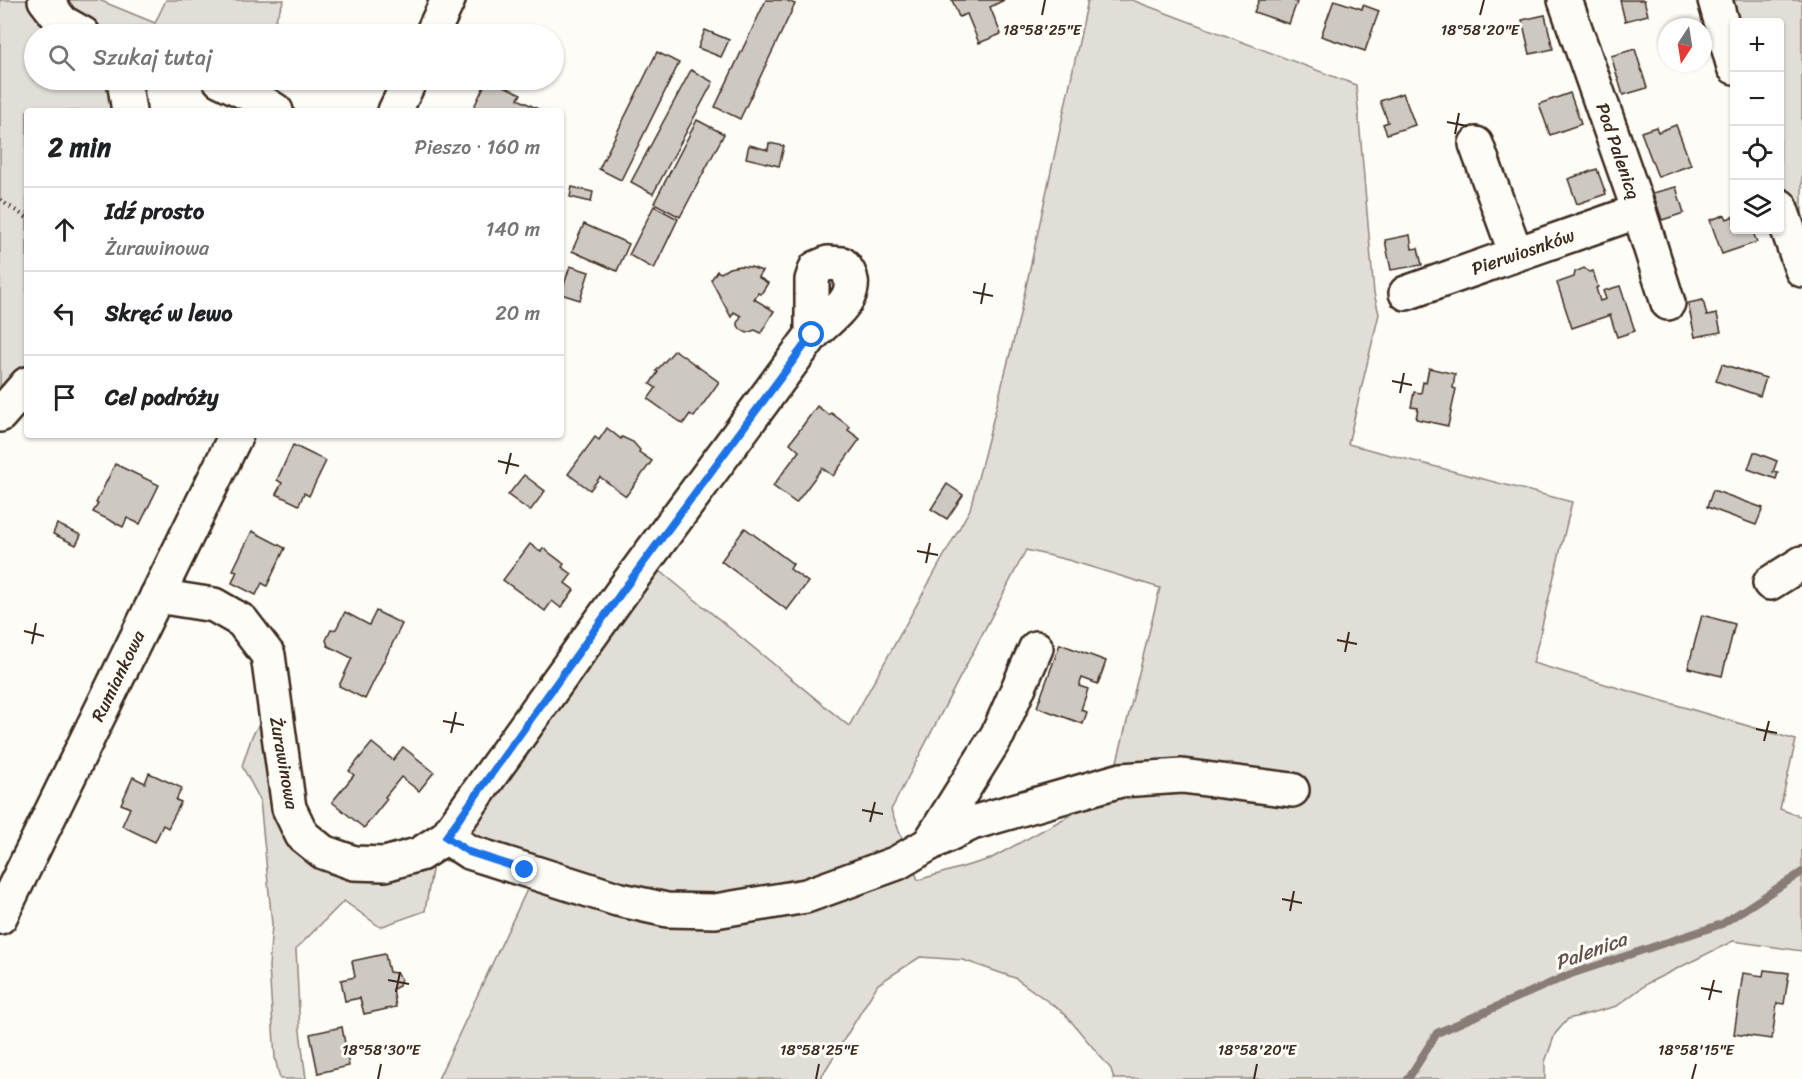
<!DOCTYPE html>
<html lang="pl">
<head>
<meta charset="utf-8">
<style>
  body { margin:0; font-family:Sriracha,sans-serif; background:#f2f2f2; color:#202124 }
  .controls { position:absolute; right:18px; top:18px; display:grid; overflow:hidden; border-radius:6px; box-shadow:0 2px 4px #0004 }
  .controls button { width:54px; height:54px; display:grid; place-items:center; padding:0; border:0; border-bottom:2px solid #e0e0e0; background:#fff; color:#202124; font:30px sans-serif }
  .compass { position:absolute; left:1658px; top:18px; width:54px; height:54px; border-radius:50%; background:#fff; box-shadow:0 2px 4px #0004; rotate:192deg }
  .stop { position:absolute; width:18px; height:18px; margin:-14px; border:4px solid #1a73e8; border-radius:50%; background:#fff }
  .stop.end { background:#1a73e8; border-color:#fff; box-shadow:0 2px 6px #0008 }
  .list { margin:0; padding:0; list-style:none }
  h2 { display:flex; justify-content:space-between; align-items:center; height:78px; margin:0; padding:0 24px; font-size:26px }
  h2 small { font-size:20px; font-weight:400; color:#757577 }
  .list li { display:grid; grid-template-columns:39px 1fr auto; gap:18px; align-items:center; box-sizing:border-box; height:84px; padding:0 24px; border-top:2px solid #e0e0e0 }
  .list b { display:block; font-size:22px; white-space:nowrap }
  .list p { margin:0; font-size:20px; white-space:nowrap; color:#757577 }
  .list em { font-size:20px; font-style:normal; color:#757577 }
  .icon { flex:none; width:33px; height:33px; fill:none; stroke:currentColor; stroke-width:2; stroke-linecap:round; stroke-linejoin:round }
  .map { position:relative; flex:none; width:1802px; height:1079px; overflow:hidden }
  .search { position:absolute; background:#fff; box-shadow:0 2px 4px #0004; left:24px; top:24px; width:540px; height:66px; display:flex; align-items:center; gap:15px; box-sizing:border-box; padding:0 21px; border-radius:33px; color:#757577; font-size:22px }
  .panel { position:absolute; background:#fff; box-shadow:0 2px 4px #0004; left:24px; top:108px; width:540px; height:330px; border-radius:6px }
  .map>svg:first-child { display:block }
  .green { fill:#e1ded7; stroke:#8e847a; stroke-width:1.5; fill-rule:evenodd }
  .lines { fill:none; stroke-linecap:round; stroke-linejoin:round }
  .stream { stroke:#887d74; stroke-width:8 }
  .building { fill:#cdc8c2; stroke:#3b2a1e; stroke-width:1.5 }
  .minor-casing { stroke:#3b2a1e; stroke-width:38 }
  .path { stroke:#3b2a1e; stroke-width:4; stroke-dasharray:1.5 4.5; stroke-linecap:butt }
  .minor { stroke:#fdfcf7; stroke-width:33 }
  .route { stroke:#1a73e8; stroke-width:8 }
  .ticks { fill:none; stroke:#3b2a1e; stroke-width:2 }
  .labels { text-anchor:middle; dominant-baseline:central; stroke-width:6; stroke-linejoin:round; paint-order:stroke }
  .street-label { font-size:18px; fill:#3b2a1e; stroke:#fdfcf7 }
  .water-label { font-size:20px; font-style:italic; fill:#615349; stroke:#fdfcf7 }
  .ticks-label { font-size:15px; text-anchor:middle; fill:#3b2a1e; stroke:#fdfcf7; stroke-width:6; stroke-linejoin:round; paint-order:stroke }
</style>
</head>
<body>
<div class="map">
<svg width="1802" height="1079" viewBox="0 0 1802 1079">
  <rect width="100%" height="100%" fill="#fdfcf7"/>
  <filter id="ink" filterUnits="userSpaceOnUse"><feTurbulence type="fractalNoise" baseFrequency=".0167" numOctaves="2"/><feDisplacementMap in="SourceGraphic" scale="12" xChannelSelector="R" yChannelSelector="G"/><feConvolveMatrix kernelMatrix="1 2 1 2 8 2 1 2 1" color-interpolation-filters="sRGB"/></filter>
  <g filter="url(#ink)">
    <g class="green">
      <path d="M0,0h39l32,34h-37v46h81l6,31h-94v262l-27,31z"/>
      <path d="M50,0h49l56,23 11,-23h118l-15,34h-174z"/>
      <path d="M1088,0h44l224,85 18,208 5,21 -31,130 224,58 -39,161 263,77 -16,69 22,8v134l-69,-10 -85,42 -31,23 -49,13 -13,15 -10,28v17h-431l-3,-10 -47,-56 -49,-35 -52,-18 -43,-3 -42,27 -58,95h-382l93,-198 -97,-23 -9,53 -45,16 -36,-26 -48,48 4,82 6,48h-26l-5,-21 -6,-91 3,-43 -12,-124 -18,-34 10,-30 17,-29 22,130 128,28 234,-300 196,161 121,-217 49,-190zM1026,550l42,10 92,28 -51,206 -119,65 -72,21 -27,-70z"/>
      <path d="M1722,0h80v250l-22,-63v-165h-46z"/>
    </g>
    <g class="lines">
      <path class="stream" d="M1408,1079l29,-46 134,-59 151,-50 80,-52"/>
    </g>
    <g class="building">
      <path d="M766,0h20l9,4 -55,115 -25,-12z"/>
      <path d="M952,0h52l-14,7 11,27 -22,9 -12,-29 -8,3z"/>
      <path d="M1259,0h32l6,2 -8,22 -35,-12z"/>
      <path d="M1334,0l28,9 1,-4 16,6 -14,40 -44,-15z"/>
      <path d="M1620,0h24l4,15 -23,6z"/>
      <path d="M1545,15l8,34 -23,5 -8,-34z"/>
      <path d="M705,30l24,10 -8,17 -23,-9z"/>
      <path d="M1635,49l12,39 -24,7 -12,-39z"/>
      <path d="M657,52l22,11 -58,117 -22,-11z"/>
      <path d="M691,70l22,12 -60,112 -22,-12z"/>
      <path d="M487,80h4l30,14 -3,5 24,12h-70z"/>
      <path d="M1403,93l12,32 -28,9 -4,-10 5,-2 -8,-21z"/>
      <path d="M1570,93l11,31 -31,11 -11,-31z"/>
      <path d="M697,120l27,14 -44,83 -26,-14z"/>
      <path d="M1676,125l15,40 -33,12 -17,-45 15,-5 2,5z"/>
      <path d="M769,143l15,3 -5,20 -33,-8 3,-13 19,5z"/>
      <path d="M1597,169l9,25 -29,10 -9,-25z"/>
      <path d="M572,187l21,5 -2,10 -21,-5z"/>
      <path d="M1676,187l8,26 -22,7 -9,-27z"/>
      <path d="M654,206l24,13 -24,50 -25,-14z"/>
      <path d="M1725,215l2,4 7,-3v14h18l5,12 -35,12 -12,-34z"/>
      <path d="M584,224l45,20 -12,27 -45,-20z"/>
      <path d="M1410,235l2,14 6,-1 4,17 -31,5 -6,-30z"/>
      <path d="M570,266l19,6 -9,28 -19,-6z"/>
      <path d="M739,266l12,1 11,4 -4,6 10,6 -7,11 -3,-1 -4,6 20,12 -13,22 -6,-3 -8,3 -7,-4 -3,-6 4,-7 -7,-4 -3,5 -20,-37 6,-9 4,2 8,-5z"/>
      <path d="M1584,268l5,4 4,-1 5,16 -2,1 4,13 6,-2 -3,-8 17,-5 15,45 -18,6 -7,-22 -38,13 -15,-45 17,-6 1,-5z"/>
      <path d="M1703,300l4,16 10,-2 4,18 -26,5 -7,-34z"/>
      <path d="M675,350l44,32 -25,35 -4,-3 -7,10 -35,-25 8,-11 -6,-4 8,-12 -2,-1z"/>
      <path d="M1722,364l44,14 -6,18 -44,-15z"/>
      <path d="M1429,368l26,6 -2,14 3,1 -8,37 -32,-7 2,-11 -7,-1 3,-15 7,1 2,-11 3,1z"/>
      <path d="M817,406l12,9 2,-2 19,14 -2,3 12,9 -27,37 -11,-8 -26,35 -23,-17 26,-35 -9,-8z"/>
      <path d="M607,428l14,11 1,-2 11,5 7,8 -1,2 13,9 -26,35 -26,-19 -10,13 -22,-16 27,-37 4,3z"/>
      <path d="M293,445l33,16 -17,35 -5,-3 -5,12 -23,-11 6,-11 -5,-3z"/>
      <path d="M1754,452l23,9 -4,11 5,1 -2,6 -28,-10z"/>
      <path d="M115,464l44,21 -19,39 -13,-6 -4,9 -30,-15 5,-8 -2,-1z"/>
      <path d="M524,475l21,16 -15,20 -22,-16z"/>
      <path d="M947,484l16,11 -16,24 -16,-10z"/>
      <path d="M1713,490l50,18 -7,17 -49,-18z"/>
      <path d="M57,524l24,11 -5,10 -23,-11z"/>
      <path d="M745,528l48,36 -3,5 18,13 -21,28 -66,-49z"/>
      <path d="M252,531l33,17 -18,38 -5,-3 -6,12 -24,-12 5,-12 -4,-1z"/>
      <path d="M530,544l11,8 2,-4 21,16 -2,3 10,7 -7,9 9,7 -13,18 -9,-7 -7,10 -42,-31z"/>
      <path d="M376,611l26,13 -37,75 -26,-13 13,-28 -24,-12 -2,-6 5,-10 5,-1 9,-17 24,13z"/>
      <path d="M1702,615l33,9 -13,52 -34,-8z"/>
      <path d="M1060,644l46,17 -8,23 -16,-6 -3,8 9,3 -7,21 6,2 -4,12 -46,-17z"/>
      <path d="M372,743l21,17 10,-13 31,25 -15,19 -18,-14 -16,20 2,2 -23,29 -32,-26 22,-27 -5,-4z"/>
      <path d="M149,773l33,15 -6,12 5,2 -13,26 -5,-3 -8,17 -33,-16 8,-18 -9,-4 12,-27 12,6z"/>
      <path d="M385,954l4,18 7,1 5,5 -2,8 -6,3 3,18 -32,7 -4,-16 -15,3 -4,-21 14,-3 -3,-16z"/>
      <path d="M1764,970l25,3 -5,31 -7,-1 -5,36 -38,-5 9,-61 20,3z"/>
      <path d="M342,1027l7,39 -31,7 -8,-39z"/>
    </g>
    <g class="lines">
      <g class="minor-casing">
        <g id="minor">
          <path d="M45,0l17,22 21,12"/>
          <path d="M1565,0l74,211 29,92"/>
          <path d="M1715,0l19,67"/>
          <path d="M432,34l16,-34"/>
          <path d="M124,80l5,31"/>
          <path d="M220,80l31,15 25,16"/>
          <path d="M395,111l15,-31"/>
          <path d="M1476,144l40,110"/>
          <path d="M1780,206l22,64"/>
          <path d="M1406,293l233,-82"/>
          <path d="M0,415l27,-31"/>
          <path d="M1770,583l32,-20"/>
          <path d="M157,596l57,9 28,16 26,34 21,153 13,27 21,17 31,11 31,1 35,-10 26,-17 178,-248 188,-254c19,-19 57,-43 30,-71l-14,-1 -12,5 -4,12v55"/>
          <path d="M446,837l23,15 148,47 50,11 48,1 91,-15 91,-33 32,-19 69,-110 38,-86"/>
          <path d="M929,844l43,-21 149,-43 61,-4 110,14"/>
          <path d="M0,917l236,-482"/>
        </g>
      </g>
      <path class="path" d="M0,200l27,18"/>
      <use href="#minor" class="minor"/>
    </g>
  </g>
  <g class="lines" filter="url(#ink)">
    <path class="route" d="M525,870l-56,-18 -23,-15 178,-248 188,-254"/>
  </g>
  <path class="ticks" d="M1042,15l3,-15M1480,15l4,-15M1447,122l20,4M1455,134l4,-21M973,292l20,4M981,304l4,-21M1392,381l20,4M1400,393l4,-20M498,461l21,5M506,474l5,-21M917,551l21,4M926,563l4,-20M24,631l20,5M1337,640l20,4M32,644l4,-21M1345,652l4,-20M443,721l21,4M1756,729l21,4M451,733l5,-21M1764,741l5,-20M862,810l21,4M870,822l5,-20M1282,899l20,4M1290,911l4,-20M388,980l21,4M1701,988l21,4M396,992l4,-20M1709,1000l5,-20M378,1079l3,-15M816,1079l3,-15M1254,1079l3,-15M1692,1079l4,-15"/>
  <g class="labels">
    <g class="street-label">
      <text transform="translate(1618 151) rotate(71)">Pod Palenicą</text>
      <text transform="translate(1523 252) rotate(-19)">Pierwiosnków</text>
      <text transform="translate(118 676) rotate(-64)">Rumiankowa</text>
      <text transform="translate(284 763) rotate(80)">Żurawinowa</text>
    </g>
    <g class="water-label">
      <text transform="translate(1591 951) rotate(-20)">Palenica</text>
    </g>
  </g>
  <g class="ticks-label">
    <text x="1042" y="35">18°58'25"E</text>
    <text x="1480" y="35">18°58'20"E</text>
    <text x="381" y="1055">18°58'30"E</text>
    <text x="819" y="1055">18°58'25"E</text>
    <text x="1257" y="1055">18°58'20"E</text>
    <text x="1696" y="1055">18°58'15"E</text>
  </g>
</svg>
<div class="controls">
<button>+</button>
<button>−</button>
<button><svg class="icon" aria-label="locate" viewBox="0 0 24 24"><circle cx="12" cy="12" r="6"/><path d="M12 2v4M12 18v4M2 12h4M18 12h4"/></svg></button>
<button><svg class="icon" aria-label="layers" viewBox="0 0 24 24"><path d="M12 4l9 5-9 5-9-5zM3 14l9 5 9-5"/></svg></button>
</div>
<svg class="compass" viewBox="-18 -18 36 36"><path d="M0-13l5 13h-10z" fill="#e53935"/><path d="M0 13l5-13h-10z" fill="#757577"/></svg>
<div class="stop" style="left:812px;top:335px"></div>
<div class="stop end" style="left:525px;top:870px"></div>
<div class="search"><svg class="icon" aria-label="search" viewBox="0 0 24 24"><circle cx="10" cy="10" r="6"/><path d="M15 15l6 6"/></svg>Szukaj tutaj</div>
<section class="panel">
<h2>2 min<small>Pieszo · 160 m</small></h2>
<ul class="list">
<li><svg class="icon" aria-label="ahead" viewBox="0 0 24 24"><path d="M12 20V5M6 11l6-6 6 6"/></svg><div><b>Idź prosto</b><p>Żurawinowa</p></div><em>140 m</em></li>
<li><svg class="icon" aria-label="left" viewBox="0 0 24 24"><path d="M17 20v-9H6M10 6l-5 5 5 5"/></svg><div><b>Skręć w lewo</b></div><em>20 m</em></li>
<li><svg class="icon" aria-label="arrive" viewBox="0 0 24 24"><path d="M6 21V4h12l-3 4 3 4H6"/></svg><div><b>Cel podróży</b></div></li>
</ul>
</section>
</div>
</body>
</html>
